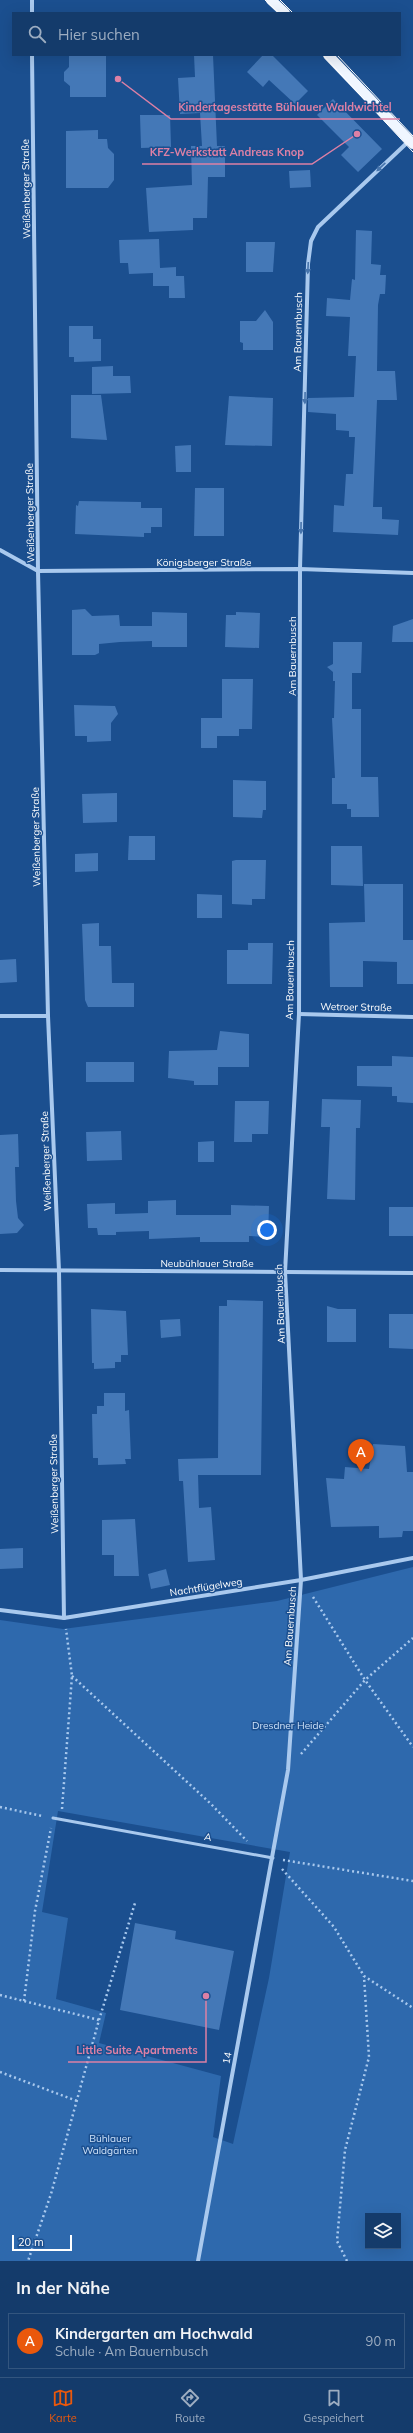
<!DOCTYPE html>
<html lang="de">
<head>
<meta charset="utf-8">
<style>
  body { margin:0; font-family:Mulish,sans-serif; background:#1d4271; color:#f1f3f6 }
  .controls { position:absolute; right:12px; bottom:12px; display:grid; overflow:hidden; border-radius:0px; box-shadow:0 4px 16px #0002 }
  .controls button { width:36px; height:36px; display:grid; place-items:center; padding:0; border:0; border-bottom:1px solid #33557e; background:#143b6b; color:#f1f3f6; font:20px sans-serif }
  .scale { position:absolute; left:12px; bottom:10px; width:60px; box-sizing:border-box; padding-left:4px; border:2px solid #fff; border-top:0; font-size:11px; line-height:14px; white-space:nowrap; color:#fff; -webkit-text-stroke:3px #1b4f8f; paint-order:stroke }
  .you { position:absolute; left:267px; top:1230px; width:14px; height:14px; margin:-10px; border:3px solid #fff; border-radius:50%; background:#1a73e8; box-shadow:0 0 0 6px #1a73e833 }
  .badge { display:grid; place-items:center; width:26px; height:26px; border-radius:50%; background:#ea580c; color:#fff; font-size:13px; font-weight:700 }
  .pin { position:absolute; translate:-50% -33px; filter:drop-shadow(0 1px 2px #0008) }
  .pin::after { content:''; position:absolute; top:21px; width:14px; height:12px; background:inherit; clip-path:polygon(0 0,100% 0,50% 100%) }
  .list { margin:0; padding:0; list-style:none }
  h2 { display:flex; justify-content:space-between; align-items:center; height:52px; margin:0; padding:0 16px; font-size:17px }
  h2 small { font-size:13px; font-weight:400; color:#9dadc1 }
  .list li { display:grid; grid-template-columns:26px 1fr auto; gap:12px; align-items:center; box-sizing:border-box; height:56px; margin:0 8px 8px; padding:0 8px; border:1px solid #33557e; border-radius:0px }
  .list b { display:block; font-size:15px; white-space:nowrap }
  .list p { margin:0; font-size:13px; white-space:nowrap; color:#9dadc1 }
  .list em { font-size:13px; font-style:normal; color:#9dadc1 }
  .icon { flex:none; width:22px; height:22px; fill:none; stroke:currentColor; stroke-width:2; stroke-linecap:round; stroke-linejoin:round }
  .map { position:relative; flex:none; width:413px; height:2261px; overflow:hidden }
  .search { position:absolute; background:#143b6b; box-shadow:0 4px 16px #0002; left:12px; right:12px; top:12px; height:44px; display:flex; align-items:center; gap:10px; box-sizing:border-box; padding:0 14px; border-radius:0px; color:#9dadc1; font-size:15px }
  .sheet { height:116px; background:#143b6b }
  nav { display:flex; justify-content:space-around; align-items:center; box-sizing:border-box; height:56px; border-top:1px solid #33557e; background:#143b6b; font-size:11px; color:#9dadc1 }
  nav a { display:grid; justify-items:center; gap:2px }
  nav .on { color:#ea580c }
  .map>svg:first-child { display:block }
  .green { fill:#2e69ad; fill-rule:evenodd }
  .building { fill:#4478b7 }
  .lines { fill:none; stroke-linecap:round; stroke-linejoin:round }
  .path { stroke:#a9c9ee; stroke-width:2.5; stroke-dasharray:2 3; stroke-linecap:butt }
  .service { stroke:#a9c9ee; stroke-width:3 }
  .minor { stroke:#a9c9ee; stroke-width:4 }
  .primary { stroke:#f0f6ff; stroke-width:10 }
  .tram { stroke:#fff; stroke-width:1 }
  .oneway { fill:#4674ac }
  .labels { text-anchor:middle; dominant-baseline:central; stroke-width:3; stroke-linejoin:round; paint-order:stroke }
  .street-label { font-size:10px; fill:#fff; stroke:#1b4f8f }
  .park-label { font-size:10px; fill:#cfe3fa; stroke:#1b4f8f }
  .leader { fill:none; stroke:#dd80a5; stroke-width:1.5 }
  .callout-dot { fill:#dd80a5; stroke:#1b4f8f; stroke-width:1.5 }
  .callout-label { font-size:11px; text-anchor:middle; font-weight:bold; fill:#dd80a5; stroke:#1b4f8f; stroke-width:3; stroke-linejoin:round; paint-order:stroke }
</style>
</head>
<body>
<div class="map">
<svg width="413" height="2261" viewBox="0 0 413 2261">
  <rect width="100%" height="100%" fill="#1b4f8f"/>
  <path class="green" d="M413,1567v694h-413v-641l63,9 214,-28zM58,1811l232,41 -21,126 -36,166 -20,-7 8,-61 -122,-33 7,-30 -50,-14 12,-81 -26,-6zM368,2216h30v30h-30z"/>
  <g class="building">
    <path d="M69,55h37v42h-36v-11l-6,-5v-9l5,-5z"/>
    <path d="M194,55h19l4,91h8v31h-17l-1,41h-14v12l-44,2 -3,-44 46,-3 -1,-39h11l-2,-33 -20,1 -2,-36 17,-1z"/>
    <path d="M263,55h9l36,36 -13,13 -26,-24 -6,7 -16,-15z"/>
    <path d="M333,99l49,50 -24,23 -17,-17 8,-8 -32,-32z"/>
    <path d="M140,115h30l1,32 -30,1z"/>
    <path d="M98,130v9h9l1,9 6,6v26l-6,8h-42v-57z"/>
    <path d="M310,170l1,17 -21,1 -1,-17z"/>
    <path d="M356,230l16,1 -1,33 10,1 -1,10h6l-1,19h-5l-2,11 -1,66h18l2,29h-20l-4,107h9v12l17,1 -1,15 -65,-3 1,-27 10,1 2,-32h7l2,-37h-6v-6l-13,-1v-16l-28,-2v-14l46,-1 2,-41h-8l2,-39 -24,-1 1,-18 23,2 2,-21 3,1z"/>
    <path d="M159,239l1,29 16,-1v9h8l1,22h-16v-12h-16v-13l-24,1 -1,-11h-8l-1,-23z"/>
    <path d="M246,242h29l-2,30h-27z"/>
    <path d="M265,310l8,12v28h-30v-7l-3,-1v-21h16z"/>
    <path d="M69,326h24v13h8v22l-27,1v-5h-5z"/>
    <path d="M113,366v10h17l1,17 -39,1v-27z"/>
    <path d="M71,395h30l6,45 -36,-2z"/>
    <path d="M229,396l44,2 -1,48 -47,-1z"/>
    <path d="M191,445v27h-15l-1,-26z"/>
    <path d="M195,488h29v48h-30z"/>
    <path d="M79,501l62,1v6h21v19h-11v6h-7v4l-69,-3 1,-29 2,1z"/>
    <path d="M85,609l7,7 27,-1 1,11h32v-14l35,1v34h-35v-6l-32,1 -21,2v9l-4,2h-23v-45z"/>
    <path d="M236,612l24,1 -1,35 -34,-1 1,-32h10z"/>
    <path d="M413,619v23h-21l1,-16z"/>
    <path d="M333,642h29l-1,31h-9v36h9v68h17l1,40h-28v-8h-4v-5h-15v-26h3l-3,-60h2l1,-37h-2v-9l-6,-5 6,-3z"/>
    <path d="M222,679h31l-1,50h-13v7h-22v12h-16v-30h21z"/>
    <path d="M74,705l41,1 3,8 -7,9v18l-24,1v-6h-12z"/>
    <path d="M233,780l33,1v29h-3l-1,8 -29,-1z"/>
    <path d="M117,793v29l-34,1 -1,-29z"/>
    <path d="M129,836h26v24h-27z"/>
    <path d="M331,846h31l1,40 -32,-1z"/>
    <path d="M98,853v18l-23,1v-18z"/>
    <path d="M236,860h30l-1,39h-13v6l-20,-1v-43z"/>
    <path d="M364,884h39v56h10v44h-16v-22l-34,-1v26h-33l-1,-64 36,-1z"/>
    <path d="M197,894l25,1v23h-25z"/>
    <path d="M99,923v23h12l1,37h22v24h-46l-3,-7 -3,-76z"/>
    <path d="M248,943h25l-1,41h-45v-34h21z"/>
    <path d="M16,959l1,23 -17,1v-23z"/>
    <path d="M220,1031l29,3v33h-31v18h-24v-4l-26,-3 1,-27 48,-1z"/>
    <path d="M392,1056l21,1v46l-16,-1v-6h-5v-9l-35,-1v-20h35z"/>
    <rect x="86" y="1062" width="48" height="20"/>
    <path d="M322,1099l39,1 -1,28h-4l-1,72 -28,-1 3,-72h-9z"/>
    <path d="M235,1101h34l-1,33h-16v8h-18z"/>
    <path d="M121,1131l1,29 -35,1 -1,-29z"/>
    <path d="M18,1134l1,33h-4l1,34 2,17 6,7 -7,8 -17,1v-99z"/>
    <path d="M214,1141v21h-16v-20z"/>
    <path d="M176,1200v15h55v-10l38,1 -1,31 -19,-1v6h-49v-5l-51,2v-8l-33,1v3h-18l-1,-7h-9l-1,-24 28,-1v11l33,-1v-12z"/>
    <rect x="389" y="1207" width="24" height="29"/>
    <path d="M227,1300l36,1 -2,174h-63l1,33 12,-1 4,53 -27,2 -5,-81h-4l-1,-22 40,-1 1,-152h8z"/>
    <path d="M327,1306l11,3h18v33h-29z"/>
    <path d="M91,1309l35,2 2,44h-7v7h-6v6l-21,1v-6h-2z"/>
    <path d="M389,1314h24v35l-24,-1z"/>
    <path d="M180,1319l1,17 -20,2 -1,-18z"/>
    <path d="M104,1393h21v18l4,-1 2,49h-6l1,5 -28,1v-7h-5l-1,-44h5v-8h7z"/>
    <path d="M373,1444l32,2 2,26h6v59h-10l-1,6 -23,1v-12l-48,1 -5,-49 18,1 1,-12 24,2z"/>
    <path d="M135,1519l4,57h-25v-21h-12v-35z"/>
    <path d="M23,1548v20l-23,1v-20z"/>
    <path d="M166,1569l4,16 -19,4 -3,-15z"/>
    <path d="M135,1923l41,8 -1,8 59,12 -15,79 -99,-20z"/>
  </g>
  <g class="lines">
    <g class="path">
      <path d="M313,1597l52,83 48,67"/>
      <path d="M72,1676l139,128 36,37"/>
      <path d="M301,1754l64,-74 48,-42"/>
      <path d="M0,1807l42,9"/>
      <path d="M62,1809l10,-133 -6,-47"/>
      <path d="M283,1860l130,21"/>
      <path d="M282,1869l52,58 30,49 49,32"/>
      <path d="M0,1995l99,25 -48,174 -23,67"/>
      <path d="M24,2001l11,-90 16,-83"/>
      <path d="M99,2020l36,-117"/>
      <path d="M0,2072l77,29"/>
      <path d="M347,2261l-10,-20 8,-91 24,-93 -5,-81"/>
    </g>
    <path class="service" d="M53,1818l220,40"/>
    <g class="minor">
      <path d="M32,0v13"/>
      <path d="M32,55l6,516 10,445 11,255 5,347"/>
      <path d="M0,550l38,21 262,-2 113,4"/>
      <path d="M299,1014l114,3"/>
      <path d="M0,1016h48"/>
      <path d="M0,1270l413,3"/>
      <path d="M0,1610l64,8 237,-38 112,-22"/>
      <path d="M198,2261l90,-491 13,-190 -16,-308 14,-258 1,-445 8,-305 3,-23 7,-14 92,-87"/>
    </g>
    <g class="primary">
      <path d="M271,0l14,13"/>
      <path d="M328,55l85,89"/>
    </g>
    <g class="tram">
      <path d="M265,0l14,13"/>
      <path d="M280,0l13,13"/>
      <path d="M323,55l90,97"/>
      <path d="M337,55l76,81"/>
    </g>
  </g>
  <defs><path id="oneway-solid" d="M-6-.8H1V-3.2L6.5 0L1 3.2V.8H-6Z"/></defs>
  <g class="oneway">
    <use href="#oneway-solid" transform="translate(381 167) rotate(137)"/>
    <use href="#oneway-solid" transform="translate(308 268) rotate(93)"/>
    <use href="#oneway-solid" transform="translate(305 398) rotate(91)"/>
    <use href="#oneway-solid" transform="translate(301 528) rotate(91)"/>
  </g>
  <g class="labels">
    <g class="street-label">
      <text transform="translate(26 189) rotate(-91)">Weißenberger Straße</text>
      <text transform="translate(298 332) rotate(-89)">Am Bauernbusch</text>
      <text transform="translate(30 513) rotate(-91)">Weißenberger Straße</text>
      <text x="204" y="562">Königsberger Straße</text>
      <text transform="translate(292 656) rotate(-90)">Am Bauernbusch</text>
      <text transform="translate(36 837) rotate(-91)">Weißenberger Straße</text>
      <text transform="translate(290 980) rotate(-89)">Am Bauernbusch</text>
      <text transform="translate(356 1007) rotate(1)">Wetroer Straße</text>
      <text transform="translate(46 1161) rotate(-92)">Weißenberger Straße</text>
      <text x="207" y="1263">Neubühlauer Straße</text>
      <text transform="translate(280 1304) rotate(-92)">Am Bauernbusch</text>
      <text transform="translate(54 1484) rotate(-91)">Weißenberger Straße</text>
      <text transform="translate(206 1587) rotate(-9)">Nachtflügelweg</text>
      <text transform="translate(290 1626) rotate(-86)">Am Bauernbusch</text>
      <text transform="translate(208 1837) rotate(10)">A</text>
      <text transform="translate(227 2058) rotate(-79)">14</text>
    </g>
    <g class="park-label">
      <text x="288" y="1725">Dresdner Heide</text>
      <text x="110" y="2138">Bühlauer<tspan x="110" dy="12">Waldgärten</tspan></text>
    </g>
  </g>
  <path class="leader" d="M118 79L171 119H400M357 134L312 164H142M206 1996L206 2062H68"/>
  <g class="callout-dot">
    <circle cx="118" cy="79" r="4"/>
    <circle cx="357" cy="134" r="4"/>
    <circle cx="206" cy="1996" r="4"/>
  </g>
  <g class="callout-label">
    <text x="285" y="111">Kindertagesstätte Bühlauer Waldwichtel</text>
    <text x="227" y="156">KFZ-Werkstatt Andreas Knop</text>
    <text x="137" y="2054">Little Suite Apartments</text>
  </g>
</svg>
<div class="controls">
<button><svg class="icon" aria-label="layers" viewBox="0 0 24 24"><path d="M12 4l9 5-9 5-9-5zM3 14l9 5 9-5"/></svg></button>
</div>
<div class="scale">20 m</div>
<div class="you"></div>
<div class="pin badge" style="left:361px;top:1472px">A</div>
<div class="search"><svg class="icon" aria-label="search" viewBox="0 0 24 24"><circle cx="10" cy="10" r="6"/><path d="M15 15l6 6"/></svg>Hier suchen</div>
</div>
<section class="sheet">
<h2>In der Nähe<small></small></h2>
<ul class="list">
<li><span class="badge">A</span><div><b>Kindergarten am Hochwald</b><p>Schule · Am Bauernbusch</p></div><em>90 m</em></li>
</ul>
</section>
<nav>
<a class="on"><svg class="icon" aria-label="map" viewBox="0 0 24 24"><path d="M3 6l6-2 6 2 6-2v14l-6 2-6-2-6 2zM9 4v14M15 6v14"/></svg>Karte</a>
<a><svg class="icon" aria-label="directions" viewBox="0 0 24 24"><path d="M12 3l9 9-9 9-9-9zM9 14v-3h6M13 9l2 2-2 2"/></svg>Route</a>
<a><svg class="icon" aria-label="saved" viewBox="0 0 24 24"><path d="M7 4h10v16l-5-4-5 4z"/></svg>Gespeichert</a>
</nav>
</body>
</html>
